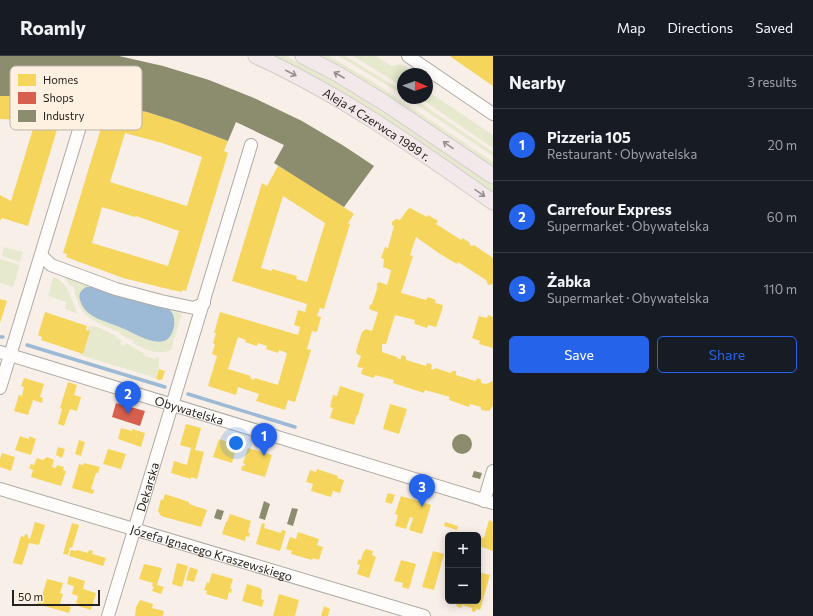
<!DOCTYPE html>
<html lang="en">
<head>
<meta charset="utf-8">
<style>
  body { margin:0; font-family:Commissioner,sans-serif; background:#242831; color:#f1f3f6 }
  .controls { position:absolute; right:12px; bottom:12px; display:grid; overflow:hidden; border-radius:6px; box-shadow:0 2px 10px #0003 }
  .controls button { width:36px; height:36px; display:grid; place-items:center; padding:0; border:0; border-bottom:1px solid #363941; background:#171b24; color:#f1f3f6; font:20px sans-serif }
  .compass { position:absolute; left:397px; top:12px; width:36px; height:36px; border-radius:50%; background:#171b24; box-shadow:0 2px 10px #0003; rotate:92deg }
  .scale { position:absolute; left:12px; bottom:10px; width:88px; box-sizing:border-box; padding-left:4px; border:2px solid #26211c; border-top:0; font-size:11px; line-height:14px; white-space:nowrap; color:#26211c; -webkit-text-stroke:3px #fef1e2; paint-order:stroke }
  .you { position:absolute; left:236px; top:387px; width:14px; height:14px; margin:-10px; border:3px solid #fff; border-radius:50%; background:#1a73e8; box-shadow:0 0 0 6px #1a73e833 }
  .badge { display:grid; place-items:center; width:26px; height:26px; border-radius:50%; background:#2563eb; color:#fff; font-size:13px; font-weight:700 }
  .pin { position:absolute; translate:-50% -33px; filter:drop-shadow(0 1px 2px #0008) }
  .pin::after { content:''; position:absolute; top:21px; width:14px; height:12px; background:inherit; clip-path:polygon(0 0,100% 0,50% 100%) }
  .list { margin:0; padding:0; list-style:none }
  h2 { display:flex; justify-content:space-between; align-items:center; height:52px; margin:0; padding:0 16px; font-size:17px }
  h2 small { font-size:13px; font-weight:400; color:#9ea1a6 }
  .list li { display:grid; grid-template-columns:26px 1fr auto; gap:12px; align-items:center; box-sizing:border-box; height:72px; padding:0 16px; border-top:1px solid #363941 }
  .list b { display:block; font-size:15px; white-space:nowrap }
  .list p { margin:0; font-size:13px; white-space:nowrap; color:#9ea1a6 }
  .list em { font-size:13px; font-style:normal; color:#9ea1a6 }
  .actions { display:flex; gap:8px; padding:12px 16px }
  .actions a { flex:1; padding:9px 0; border:1px solid #2563eb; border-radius:6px; text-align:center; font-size:14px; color:#2563eb }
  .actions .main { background:#2563eb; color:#fff }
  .map { position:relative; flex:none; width:493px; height:560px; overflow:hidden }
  header { display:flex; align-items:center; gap:24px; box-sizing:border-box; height:56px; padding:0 20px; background:#171b24; border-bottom:1px solid #363941 }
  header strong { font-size:19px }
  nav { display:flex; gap:22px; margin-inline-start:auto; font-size:14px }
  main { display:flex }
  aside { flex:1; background:#171b24 }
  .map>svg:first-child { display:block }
  .green { fill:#e7e9ce }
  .water { fill:#9cbad5 }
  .homes { fill:#f6d55c; fill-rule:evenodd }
  .shops { fill:#d6604d }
  .industry { fill:#8c8c6e }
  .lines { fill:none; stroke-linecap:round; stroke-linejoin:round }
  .stream { stroke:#9cbad5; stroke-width:3.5 }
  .minor-casing { stroke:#afaaa4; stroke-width:14 }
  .major-casing { stroke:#d1cdca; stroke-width:17 }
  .minor { stroke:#fefdfc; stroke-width:12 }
  .major { stroke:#f3e9eb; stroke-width:15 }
  .oneway { stroke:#978f8e }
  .labels { text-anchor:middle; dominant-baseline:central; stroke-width:4; stroke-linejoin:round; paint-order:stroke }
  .street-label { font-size:12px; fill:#26211c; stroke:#fef1e2 }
  .key { fill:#fef1e2; stroke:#bdb3a7; stroke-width:1 }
  .key-label { font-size:11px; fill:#26211c }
</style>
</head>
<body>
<header>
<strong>Roamly</strong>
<nav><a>Map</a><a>Directions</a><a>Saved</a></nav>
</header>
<main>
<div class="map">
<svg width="493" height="560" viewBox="0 0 493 560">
  <rect width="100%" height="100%" fill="#f8f0e8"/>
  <g class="green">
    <path d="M274,0h12l52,28 64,40 91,62v6c-71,-48 -141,-101 -219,-136z"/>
    <path d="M322,0h7l46,27 118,79v5l-121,-82z"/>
    <path d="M339,0h6l58,35v4z"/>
    <path d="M353,0h23l15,10 10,-2 14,10h-12v13z"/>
    <path d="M427,26l6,4 -4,6 64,43v13l-73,-50h7z"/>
    <path d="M407,42h6l80,54v4z"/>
    <path d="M4,191l19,5 -3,10 -18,-6z"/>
    <path d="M0,203l20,6 -7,22 -13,-4z"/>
    <path d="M60,219l123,35 -12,40c-14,6 -26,-1 -38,-7l1,-2 -5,-3 -1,1 -8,-5 1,-1 -5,-3 -1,1c-10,-6 -28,-11 -33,-21 -4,-5 -5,-12 -8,-18l1,-1 -2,-5h-2l-7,-9z"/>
    <path d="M53,221c16,5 18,23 25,37l-13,-5 2,-7 -19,-6z"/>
    <path d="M89,270c12,0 23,8 33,15l-2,3 4,2 2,-3 19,11 -1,2 11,3 1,-2 3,1v9l-3,11 -76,-23z"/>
  </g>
  <path class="water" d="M86,231h7l74,21c7,4 8,11 7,18 -5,30 -35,9 -50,3 -16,-8 -39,-10 -44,-29 -2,-6 1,-10 6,-13z"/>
  <g class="homes">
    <path d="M451,0h42v30l-42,-29z"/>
    <path d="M0,40h30l24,3 -1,15 8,2 -33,110 -26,-8 -2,3v-26l11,6 22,-72 -10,-2v-7l-23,-1z"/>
    <path d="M112,49l35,7 31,10 50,19 -4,10 4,2 -42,138 -4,-1v2l-10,-2 -49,-12 -57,-21 1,-3 -4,-1 42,-138 5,1zM125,77l37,10 40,14 -15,49 -77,-24zM102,151l33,10 1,-1 43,15 -11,35 -76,-23z"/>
    <path d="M278,110l30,17 46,31 -6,9 2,1 -26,85 -4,-1 -2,5 -1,3 4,1 -4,15 -5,-1 -5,18 4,1 -16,52 -7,-2 -3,10 -29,-9 3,-7 -21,-7 -2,8 -28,-9 9,-30 -5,-2 3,-10 -2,-1 3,-10h-2l6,-21 78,23 2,-8 -6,-2 4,-15 7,2 2,-8 -75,-23 30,-98 5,3zM283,140l42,27 -18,59 -11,-3 1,-3 -25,-7v2l-11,-3zM238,281l8,3 -1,2 12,4 1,-3 9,3 -1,3 12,4 1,-3 8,3 -9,32 -23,-7 -1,2 -4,-2 1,-2 -23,-7z"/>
    <path d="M410,152l17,9 1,-2 10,6 -2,3 25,16 2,-2 7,5v2l2,1 2,-1 19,13v26l-5,1 -2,-5 -28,-18 -1,2 -17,-10 -24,-17 -6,18 3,1 -12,37 25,7 2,-3 8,3 -1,3 8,2 -1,5 -6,17 -8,-2 -1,3 -12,-4 -1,-1 1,-3 -20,-5 -9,29h-4v8l15,5 1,2h3v-3l2,-1 3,2v3l20,6 1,-3 4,1 1,2 -1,3 2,1 2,-2 16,5 1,-2h4v4l19,6 3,-3 3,2v3l5,1 7,-3v25l-4,5 -8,-1v-3l-11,-3 -1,3 -20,-7 1,-3 -25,-7 -1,3 -31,-10 1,-3 -19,-5 -1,3 -13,-4 2,-6 -6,-1 4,-11 -4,-2 -1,-3 6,-19 4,-3 6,2 6,-19 -7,-2 -2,-2 1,-3 2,-1 5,-15v-5l2,-2 8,3 3,-10 1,-5 -8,-3 1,-8 -3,-1 4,-11 3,1 6,-22 -2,-1v-3l4,-3 4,1 8,-11z"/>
    <path d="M0,243l7,2 -7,22z"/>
    <path d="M45,256l42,14 -1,4 4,1 -7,23 -42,-14 1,-3 -4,-2z"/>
    <path d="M488,259l5,2v31l-14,-4 1,-3 -8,-3 7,-22 8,2z"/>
    <path d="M159,313l6,2 -3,9 -6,-1z"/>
    <path d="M24,322l20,6 -4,13 3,1 -1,5 -9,-3 -5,15 -14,-4 5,-16 3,1 2,-9 -3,-1z"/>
    <path d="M68,326l9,3 -3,10 7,2 -4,14 -7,-2 -6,17 -6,-2 4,-15 -2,-1z"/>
    <path d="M340,330l24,8 -6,21h-1l-3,10 -24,-7 3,-10 -3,-1 3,-12 4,1z"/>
    <path d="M390,348l17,5 -8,25 -16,-5z"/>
    <path d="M186,368l15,4 -6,22 9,2 -7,27 -6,-2v2l-20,-6 3,-12 13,4 4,-17 -11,-3z"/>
    <path d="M121,372l11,3v-2l13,4 -4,14 -23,-8z"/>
    <path d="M20,380l9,3v-3l7,3 -5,16 -16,-5z"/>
    <path d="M219,383l18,6 -5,18 -19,-6z"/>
    <path d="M79,384l6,2 -4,14 -6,-2z"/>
    <path d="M58,391l7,2 -3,9 -6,-3z"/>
    <path d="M248,392l24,7 -7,22 -24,-7 2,-5 2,1v-2l-2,-1z"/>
    <path d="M108,393l18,5 -5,15 -18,-5z"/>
    <path d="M2,397l13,4 -4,14 -11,-4v-8z"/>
    <path d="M47,401l7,3 -2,7 4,1 1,-3 7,2 -1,3 3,1 -5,15 -30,-9 2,-7 -4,-2 2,-4 3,1 3,-7 6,2z"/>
    <path d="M84,407l16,4 -2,6h-2l-5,16 3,1 -1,4 -21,-6 7,-24 4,1z"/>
    <path d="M317,413l21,7 -1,2 7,2 -4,13 -7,-2 -2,6 -20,-6 2,-7 -7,-2 4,-12 6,2z"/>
    <path d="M388,437l7,2 -3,9 -7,-2z"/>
    <path d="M165,438l24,8v2l18,6 -6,17 -40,-11 -3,-5 3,-12 2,1z"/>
    <path d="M401,440l30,9 -9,29 -13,-4 4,-12 -3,-1 -4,12 -11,-3 3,-11 -3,-1z"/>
    <path d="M230,458l21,7 -3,11 2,1 -1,4 -3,-1 -1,5 -23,-7 4,-12h1z"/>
    <path d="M489,464l4,2v29l-14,-5 2,-9 3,1z"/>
    <path d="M35,466l10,3 -6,20 -10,-2 -7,22 -9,-2 8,-27 3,1 1,-3 3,1v3l2,1z"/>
    <path d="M445,466l13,4 -1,4 -13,-4z"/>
    <path d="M72,467l7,2 -7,23 -2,-1 -2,8 -5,-1z"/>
    <path d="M262,467l3,1 -1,4 17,5 1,-3 4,1 -6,20 -24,-7z"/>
    <path d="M298,476l21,7 -2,6 6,2 -4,13 -6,-2 -1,2 -21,-6 1,-3 -6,-2 4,-12 6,2z"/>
    <path d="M366,493l7,2 -1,4 4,2 -7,21 -12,-4 3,-9 -3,-1 2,-5 2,1 2,-7z"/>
    <path d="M71,494l5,1 1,-1 11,3 1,-3 4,1 -1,3 14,4 -3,8 -34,-10z"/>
    <path d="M433,495l11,3 -10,36 -12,-3z"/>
    <path d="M401,504l15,4 -7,25 -7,-2 1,-4 -9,-2z"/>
    <path d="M177,507l11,3 -6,21 -10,-3z"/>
    <path d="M144,508l18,4 -5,17 7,2 -3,7 -9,-3 2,-4 -2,-1 1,-3 -14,-4z"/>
    <path d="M190,511l8,3 -4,12 -8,-2z"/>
    <path d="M478,516l12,3 -10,35 -4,-1 -1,3 -3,-1v-3l-10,-3 -1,3 -5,-2 1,-3h-3v-2h24z"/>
    <path d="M212,517l21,6 -3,9 2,1 -1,4 -2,-1 -2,8 -21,-6 1,-3 -3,-1 3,-8 2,1z"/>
    <path d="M69,520l16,5 -2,8 13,4 -5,17 -13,-4 1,-2 -3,-1 2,-7 -6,-2 2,-8 -7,-2z"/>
    <path d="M47,523l16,4 -3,10 3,1 -3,10 11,3 -2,6 -32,-9 1,-2 5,1 1,-3 -3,-1z"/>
    <path d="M247,528l13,4 2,2 -1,9 3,1 -2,7 -20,-6z"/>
    <path d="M279,538l20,6 -4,16h-22z"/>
    <path d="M140,544l13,4 -1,4 12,3 -1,5h-28l1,-9z"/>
    <path d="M324,550l6,3 -2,7h-7z"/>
  </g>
  <path class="shops" d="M116,347l29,8 -5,15 -28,-9z"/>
  <g class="industry">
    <path d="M0,0h119l44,10 46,14 45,18 48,23 42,25 30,20 -30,41 -70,-44 10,-18 -48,-23 -8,19 -50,-19 -31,-10 -35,-7 4,-19 -35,-6 -21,-2 -1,21 -29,-3h-30z"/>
    <circle cx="462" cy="388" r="10"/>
    <path d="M474,415l8,2 -2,6 -8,-2z"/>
    <path d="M264,445l6,3 -5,16 -6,-2z"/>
    <path d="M292,452l6,1 -5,17 -6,-2z"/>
    <path d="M217,453l7,2 -3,9 -7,-2z"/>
  </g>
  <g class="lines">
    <g class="stream">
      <path d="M0,281h3"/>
      <path d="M27,289l138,42"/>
      <path d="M188,338l107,33"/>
    </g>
    <g class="minor-casing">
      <g id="minor">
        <path d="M408,0l85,58"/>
        <path d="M59,34l55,8"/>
        <path d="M41,199l10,10 65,24 45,12 33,7 10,-5"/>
        <path id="s1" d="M0,296l493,151"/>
        <path d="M0,332l90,-294"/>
        <path id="s2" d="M0,433l424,127"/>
        <path d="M484,445l9,-30"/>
        <path id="s3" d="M108,560l143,-471"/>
      </g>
    </g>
    <g class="major-casing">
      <g id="major">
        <path id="s4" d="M256,0c86,39 160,92 237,146"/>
        <path d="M303,0l33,17 49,30 108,73"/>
      </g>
    </g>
    <use href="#minor" class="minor"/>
    <use href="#major" class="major"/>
  </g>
  <defs><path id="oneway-shaft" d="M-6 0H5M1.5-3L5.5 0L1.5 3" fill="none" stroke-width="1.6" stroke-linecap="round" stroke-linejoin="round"/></defs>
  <g class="oneway">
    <use href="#oneway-shaft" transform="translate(291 17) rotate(27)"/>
    <use href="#oneway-shaft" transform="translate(339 19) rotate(-150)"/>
    <use href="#oneway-shaft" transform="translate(448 89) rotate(-145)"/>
    <use href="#oneway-shaft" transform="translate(480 137) rotate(35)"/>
  </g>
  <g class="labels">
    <g class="street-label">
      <text stroke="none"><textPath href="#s4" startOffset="139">Aleja 4 Czerwca 1989 r.</textPath></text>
      <text stroke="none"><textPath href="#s1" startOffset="198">Obywatelska</textPath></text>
      <text stroke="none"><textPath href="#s3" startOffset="135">Dekarska</textPath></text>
      <text stroke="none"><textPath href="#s2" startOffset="221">Józefa Ignacego Kraszewskiego</textPath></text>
    </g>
  </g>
  <rect x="10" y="10" width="132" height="64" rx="6" class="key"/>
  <rect x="18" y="18" width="18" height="12" fill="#f6d55c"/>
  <rect x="18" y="36" width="18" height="12" fill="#d6604d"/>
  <rect x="18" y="54" width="18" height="12" fill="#8c8c6e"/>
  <g class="key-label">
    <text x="43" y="28">Homes</text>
    <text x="43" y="46">Shops</text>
    <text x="43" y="64">Industry</text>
  </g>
</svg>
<div class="controls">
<button>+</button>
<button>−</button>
</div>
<svg class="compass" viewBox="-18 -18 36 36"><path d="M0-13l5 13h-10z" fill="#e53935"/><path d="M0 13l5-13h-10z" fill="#9ea1a6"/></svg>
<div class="scale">50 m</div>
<div class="you"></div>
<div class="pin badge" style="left:264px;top:400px">1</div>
<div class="pin badge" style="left:128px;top:358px">2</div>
<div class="pin badge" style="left:422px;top:451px">3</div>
</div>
<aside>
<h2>Nearby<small>3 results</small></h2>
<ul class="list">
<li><span class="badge">1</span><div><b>Pizzeria 105</b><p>Restaurant · Obywatelska</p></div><em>20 m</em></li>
<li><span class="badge">2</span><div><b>Carrefour Express</b><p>Supermarket · Obywatelska</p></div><em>60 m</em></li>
<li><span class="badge">3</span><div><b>Żabka</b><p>Supermarket · Obywatelska</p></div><em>110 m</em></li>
</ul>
<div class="actions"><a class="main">Save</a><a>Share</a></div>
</aside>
</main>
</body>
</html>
